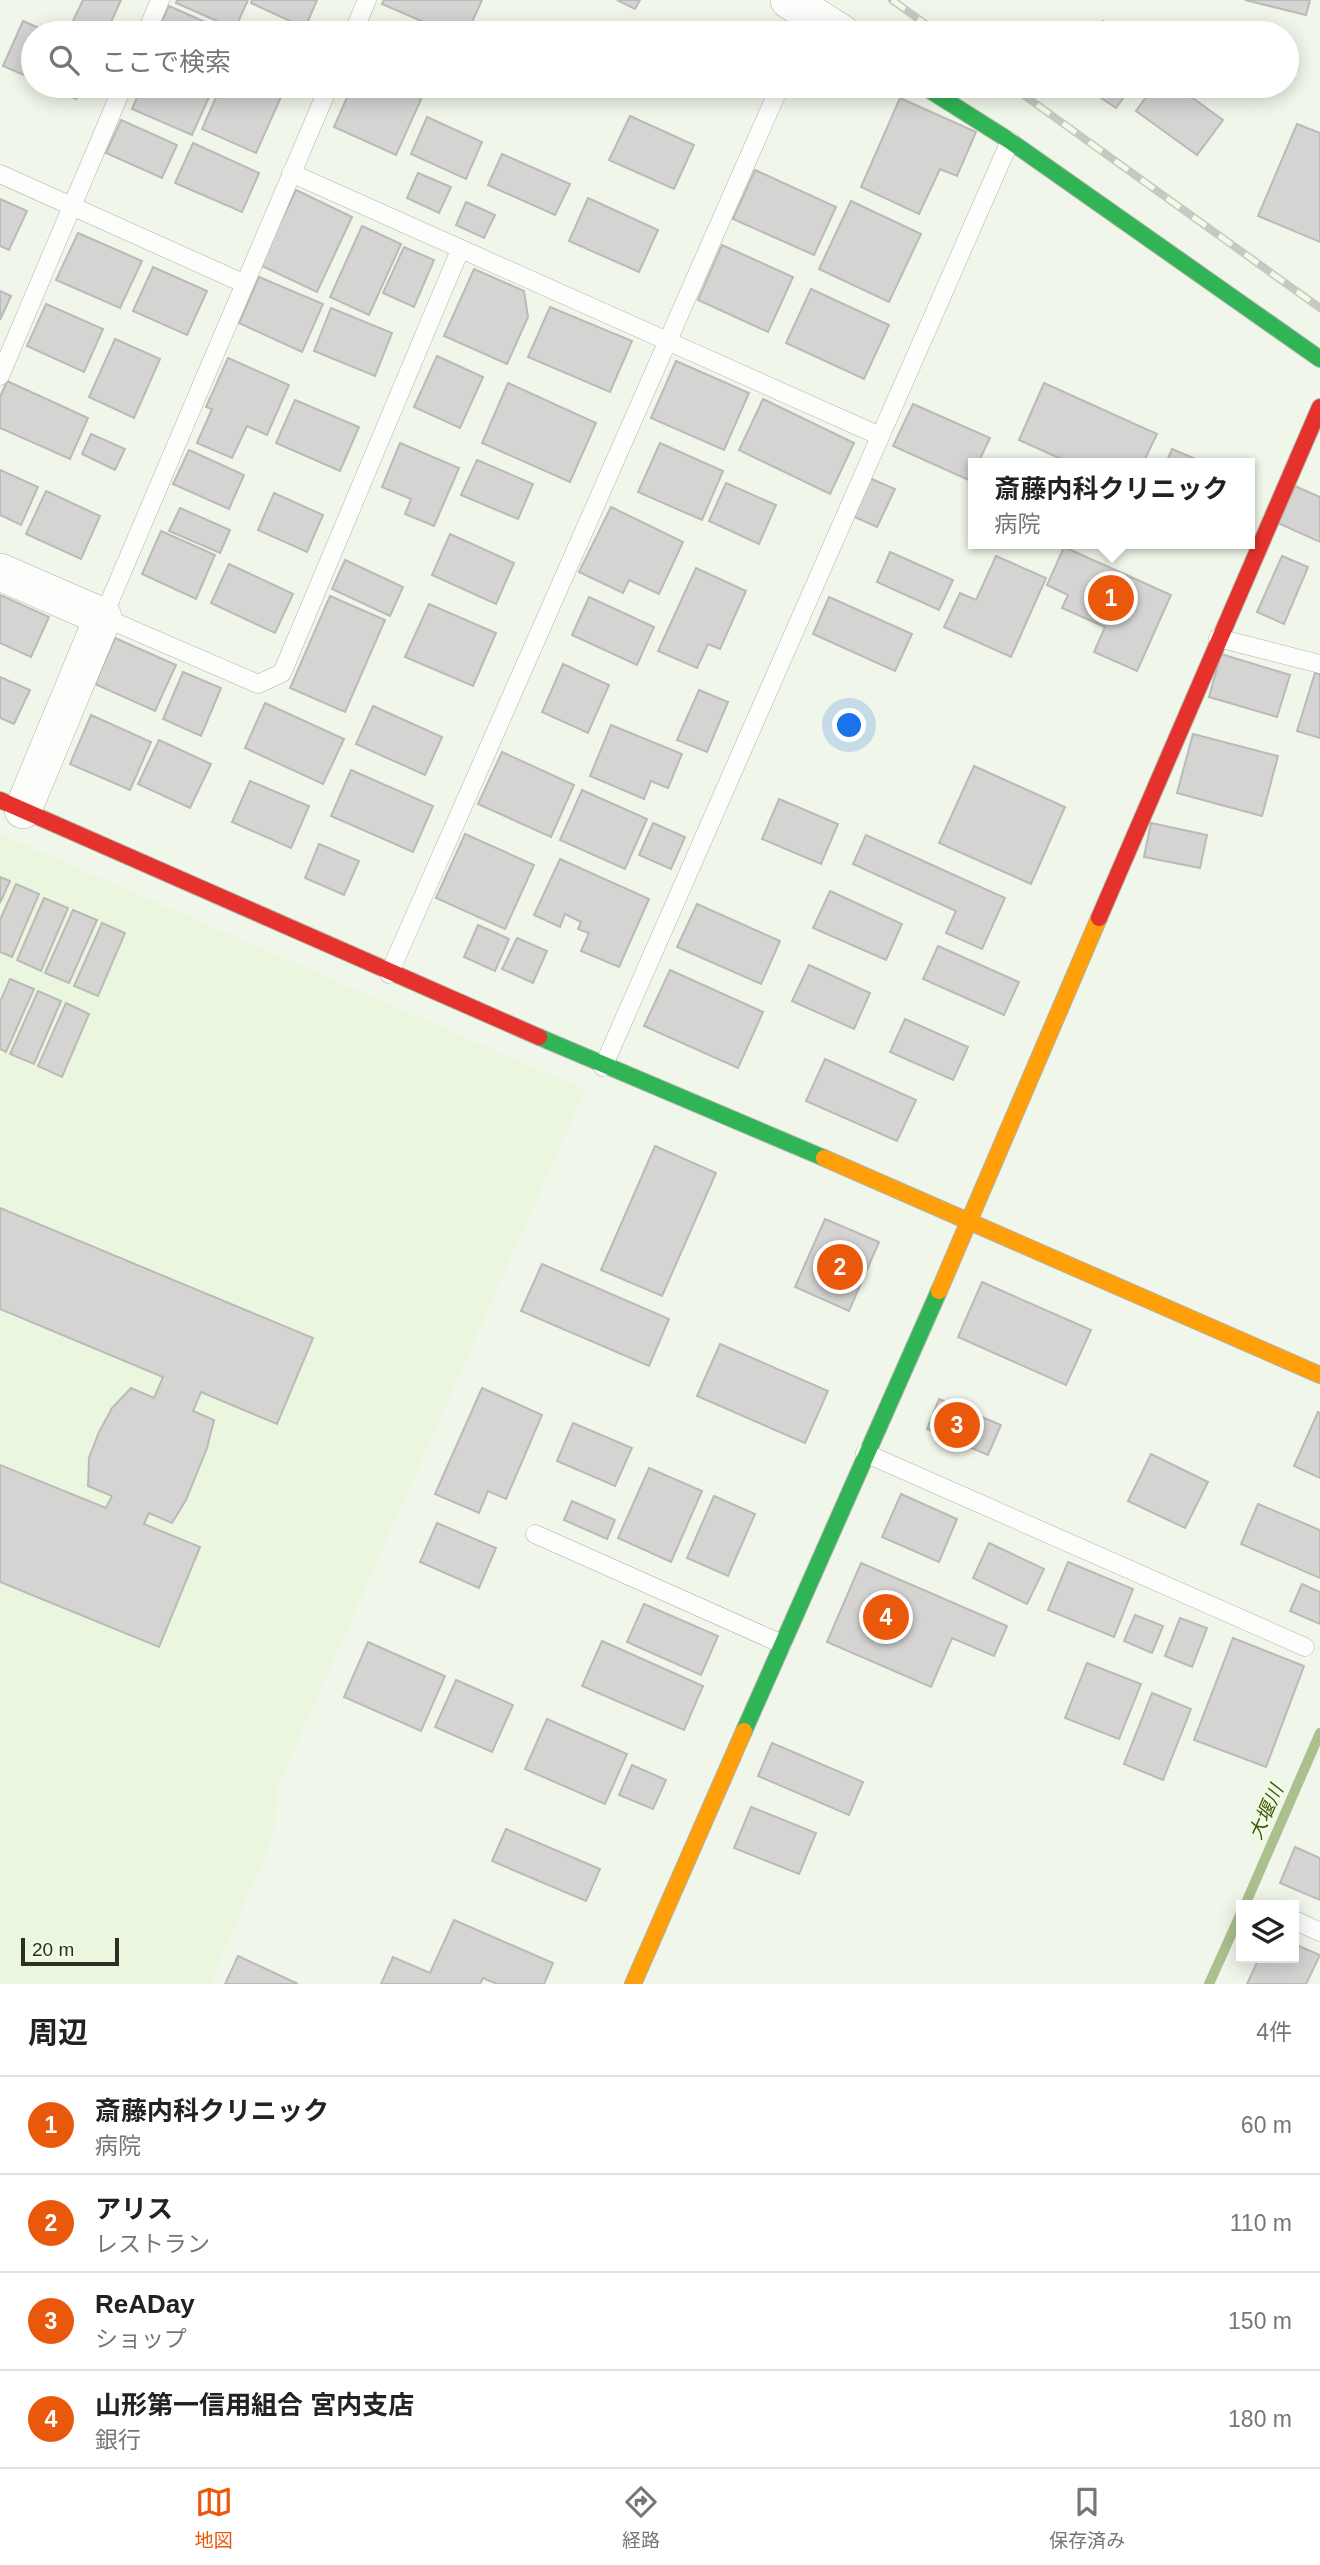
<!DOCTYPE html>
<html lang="ja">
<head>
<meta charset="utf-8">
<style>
  body { margin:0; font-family:Arial,"Noto Sans JP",sans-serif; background:#f2f2f2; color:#222 }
  .controls { position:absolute; right:21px; bottom:21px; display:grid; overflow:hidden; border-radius:0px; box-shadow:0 4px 18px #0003 }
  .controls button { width:63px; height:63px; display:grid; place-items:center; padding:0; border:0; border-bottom:2px solid #e0e0e0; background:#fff; color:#222; font:35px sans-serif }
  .scale { position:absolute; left:21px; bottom:18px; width:98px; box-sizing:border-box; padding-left:7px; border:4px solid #2a2e25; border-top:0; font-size:19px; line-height:24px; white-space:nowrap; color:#2a2e25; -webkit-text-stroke:5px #f0fce3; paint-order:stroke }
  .you { position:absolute; left:850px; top:726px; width:24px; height:24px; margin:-18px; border:5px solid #fff; border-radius:50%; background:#1a73e8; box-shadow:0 0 0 10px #1a73e833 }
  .badge { display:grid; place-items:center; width:46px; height:46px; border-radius:50%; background:#ea580c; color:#fff; font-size:23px; font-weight:700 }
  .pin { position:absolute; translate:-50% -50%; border:4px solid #fff; box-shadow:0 2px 7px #0006 }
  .popup { position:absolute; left:968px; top:458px; width:287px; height:91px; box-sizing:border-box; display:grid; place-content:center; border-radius:0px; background:#fff; filter:drop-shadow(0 2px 5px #0005); font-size:23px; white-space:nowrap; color:#767676 }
  .popup b { font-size:26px; color:#222 }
  .popup::after { content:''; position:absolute; left:50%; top:100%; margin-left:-14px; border:14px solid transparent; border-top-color:#fff }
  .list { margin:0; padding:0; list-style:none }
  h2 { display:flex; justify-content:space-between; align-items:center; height:91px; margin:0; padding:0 28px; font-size:30px }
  h2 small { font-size:23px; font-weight:400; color:#767676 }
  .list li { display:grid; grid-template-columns:46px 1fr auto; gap:21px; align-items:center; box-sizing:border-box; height:98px; padding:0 28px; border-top:2px solid #e0e0e0 }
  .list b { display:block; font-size:26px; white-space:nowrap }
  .list p { margin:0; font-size:23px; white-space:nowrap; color:#767676 }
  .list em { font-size:23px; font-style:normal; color:#767676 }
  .icon { flex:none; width:38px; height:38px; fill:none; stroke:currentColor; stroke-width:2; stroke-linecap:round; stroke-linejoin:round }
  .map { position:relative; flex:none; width:1320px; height:1984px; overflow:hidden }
  .search { position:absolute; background:#fff; box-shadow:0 4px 18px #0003; left:21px; right:21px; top:21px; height:77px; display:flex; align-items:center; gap:18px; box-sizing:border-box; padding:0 24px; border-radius:38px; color:#767676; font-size:26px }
  .sheet { height:483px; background:#fff }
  nav { display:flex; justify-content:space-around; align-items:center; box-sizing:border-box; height:98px; border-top:2px solid #e0e0e0; background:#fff; font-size:19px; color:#767676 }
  nav a { display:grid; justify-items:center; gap:4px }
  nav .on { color:#ea580c }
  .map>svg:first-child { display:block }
  .built { fill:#ebf6df }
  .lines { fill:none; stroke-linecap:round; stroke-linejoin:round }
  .stream { stroke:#aac08f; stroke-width:10 }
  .building { fill:#d5d4d2; stroke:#babab8; stroke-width:2 }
  .lane-casing { stroke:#afb3a9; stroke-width:19 }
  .street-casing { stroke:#afb3a9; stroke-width:38 }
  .fast-casing { stroke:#afb3a9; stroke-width:18 }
  .slow-casing { stroke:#afb3a9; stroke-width:18 }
  .jam-casing { stroke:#afb3a9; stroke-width:18 }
  .lane { stroke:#fdfefc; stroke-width:18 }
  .street { stroke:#fdfefc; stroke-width:37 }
  .fast { stroke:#30b455; stroke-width:16 }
  .slow { stroke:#ff9f0a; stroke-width:16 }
  .jam { stroke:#e5322d; stroke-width:16 }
  .rail-casing { stroke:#c6c8c4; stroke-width:8 }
  .rail { stroke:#f0fce3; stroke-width:5; stroke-dasharray:16; stroke-linecap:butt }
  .labels { text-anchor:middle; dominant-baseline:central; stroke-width:5; stroke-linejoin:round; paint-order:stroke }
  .water-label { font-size:19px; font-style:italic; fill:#3d5811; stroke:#f0fce3 }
</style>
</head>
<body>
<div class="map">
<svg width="1320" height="1984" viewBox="0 0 1320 1984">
  <rect width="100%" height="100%" fill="#f0f6e9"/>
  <path class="built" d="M0,834l585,256 -308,698 -3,47 -64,149h-210z"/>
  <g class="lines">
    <g class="stream">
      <path d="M1245,1905l75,-172"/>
      <path d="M1209,1984l32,-71"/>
    </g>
  </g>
  <g class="building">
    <path d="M83,0h38l-15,33h-11l-23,-10z"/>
    <path d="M177,0h71l-13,29 -59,-26z"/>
    <path d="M252,0h65l-12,28 -54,-25z"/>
    <path d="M384,0h98l-15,33h-18l-67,-29z"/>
    <path d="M617,0h23l-5,9z"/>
    <path d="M1245,0h65l-4,15z"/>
    <path d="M169,6l34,15 -5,12h-27l-12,-5z"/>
    <path d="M23,21l27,12h-17v46l-30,-13z"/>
    <path d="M1103,21l18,12h-27z"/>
    <path d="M48,86h34l-6,13z"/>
    <path d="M142,86h72l-22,49 -60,-26z"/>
    <path d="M221,86h65l-30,67 -54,-24z"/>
    <path d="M352,86h75l-31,69 -62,-28z"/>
    <path d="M1083,86h49l-16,22z"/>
    <path d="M1154,86h22l47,34 -26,35 -61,-44z"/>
    <path d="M900,98l76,34 -19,44 -17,-7 -21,45 -58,-27z"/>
    <path d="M630,116l64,29 -20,44 -65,-29z"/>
    <path d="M427,117l55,25 -16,37 -55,-25z"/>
    <path d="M121,120l56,25 -15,33 -56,-25z"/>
    <path d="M1297,124l23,9v109l-62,-26z"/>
    <path d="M193,143l66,30 -17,39 -67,-29z"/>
    <path d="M502,154l68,30 -15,31 -67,-30z"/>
    <path d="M755,170l81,37 -22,48 -81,-36z"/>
    <path d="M418,173l33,14 -12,26 -32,-15z"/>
    <path d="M296,190l56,27 -35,75 -57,-27z"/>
    <path d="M588,198l70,32 -19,42 -70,-31z"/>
    <path d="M0,199l27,12 -18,39 -9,-4z"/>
    <path d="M851,201l70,33 -32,68 -70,-33z"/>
    <path d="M466,202l29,13 -11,23 -28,-13z"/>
    <path d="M362,226l39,18 -32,71 -39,-18z"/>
    <path d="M78,233l64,28 -22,47 -64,-28z"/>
    <path d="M722,245l71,32 -25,55 -70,-32z"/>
    <path d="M404,247l30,13 -20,47 -31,-14z"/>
    <path d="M153,267l54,24 -20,44 -54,-24z"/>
    <path d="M474,269l50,22 4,26 -21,47 -63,-28z"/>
    <path d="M259,277l64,27 -21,48 -63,-29z"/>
    <path d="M811,289l78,36 -25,54 -78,-36z"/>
    <path d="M0,291l11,5 -11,24z"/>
    <path d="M46,304l57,25 -19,43 -57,-26z"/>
    <path d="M550,307l82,34 -22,51 -82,-35z"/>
    <path d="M331,308l61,25 -17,43 -61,-25z"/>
    <path d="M115,339l45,20 -26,59 -45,-21z"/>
    <path d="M437,356l46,21 -23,51 -46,-21z"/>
    <path d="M228,358l61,27 -22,50 -20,-9 -15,32 -35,-15 15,-34 -6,-2z"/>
    <path d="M676,361l73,32 -25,57 -73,-32z"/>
    <path d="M7,381l81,37 -18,41 -70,-31v-31z"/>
    <path d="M508,383l88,40 -26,59 -88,-39z"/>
    <path d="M1044,383l113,51 -14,29h-73l-51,-23z"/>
    <path d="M763,399l91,44 -24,51 -91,-44z"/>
    <path d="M295,400l64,27 -19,44 -64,-28z"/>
    <path d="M913,404l77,34 -12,25h-5l-2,18 -78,-35z"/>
    <path d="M91,434l34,15 -10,21 -33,-16z"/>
    <path d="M400,443l59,25 -25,58 -29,-12 6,-15 -29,-12z"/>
    <path d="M660,443l63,28 -21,49 -64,-28z"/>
    <path d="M1172,449l33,14h-39z"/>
    <path d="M189,450l55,25 -15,34 -56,-25z"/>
    <path d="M477,460l56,24 -15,35 -57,-24z"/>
    <path d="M0,470l38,17 -17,38 -21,-10z"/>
    <path d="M867,477l28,12 -18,38 -27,-12z"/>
    <path d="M726,483l50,22 -17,39 -50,-23z"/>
    <path d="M1295,486l25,11v45l-42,-19z"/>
    <path d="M46,491l54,25 -19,43 -55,-25z"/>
    <path d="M274,493l49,22 -16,37 -49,-22z"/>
    <path d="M611,507l72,35 -24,52 -30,-14 -6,13 -44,-21z"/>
    <path d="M180,508l50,22 -10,23 -51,-22z"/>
    <path d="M161,531l54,24 -19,44 -54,-25z"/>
    <path d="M450,534l64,29 -18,41 -64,-29z"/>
    <path d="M1064,547l107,48 -34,76 -43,-19 11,-25 -43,-19 6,-13 -21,-10z"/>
    <path d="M890,552l63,28 -14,30 -62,-28z"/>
    <path d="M996,556l50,22 -35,79 -67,-30 16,-34 16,7z"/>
    <path d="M1282,556l26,11 -24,57 -27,-12z"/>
    <path d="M345,560l58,27 -13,29 -58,-27z"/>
    <path d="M229,564l64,30 -18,39 -64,-30z"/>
    <path d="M696,568l50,23 -26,58 -12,-5 -11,24 -39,-17z"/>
    <path d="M0,595l49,22 -18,40 -31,-14z"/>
    <path d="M330,596l55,24 -40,92 -55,-24z"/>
    <path d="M589,597l65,30 -17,38 -65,-30z"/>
    <path d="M829,597l83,37 -17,37 -82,-37z"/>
    <path d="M429,604l67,29 -23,53 -68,-29z"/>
    <path d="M115,638l61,27 -21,46 -60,-27z"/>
    <path d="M1221,654l69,21 -13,42 -68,-20z"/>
    <path d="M563,664l46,21 -21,48 -46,-21z"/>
    <path d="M183,672l38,16 -20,48 -38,-17z"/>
    <path d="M1315,673l5,1v64l-23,-7z"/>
    <path d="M0,677l30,13 -16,34 -14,-6z"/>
    <path d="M699,690l29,12 -21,50 -30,-12z"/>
    <path d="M265,703l79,36 -21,45 -78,-36z"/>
    <path d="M373,706l69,31 -17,38 -69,-31z"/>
    <path d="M91,715l60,27 -21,48 -60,-26z"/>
    <path d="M611,725l71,29 -14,34 -17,-7 -7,18 -54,-23z"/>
    <path d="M1193,734l85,22 -16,60 -85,-23z"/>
    <path d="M159,740l52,24 -21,44 -52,-24z"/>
    <path d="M502,752l72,33 -23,52 -73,-33z"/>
    <path d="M974,766l91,41 -34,77 -92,-41z"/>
    <path d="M351,770l82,36 -20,46 -82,-36z"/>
    <path d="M250,781l59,25 -18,42 -59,-26z"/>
    <path d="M582,790l65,29 -22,50 -65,-29z"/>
    <path d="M779,799l59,25 -17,40 -59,-25z"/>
    <path d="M653,823l32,14 -14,32 -32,-14z"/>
    <path d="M1151,823l56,12 -7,33 -56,-11z"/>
    <path d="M465,834l69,31 -29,64 -69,-31z"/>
    <path d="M866,835l139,63 -23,51 -36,-16 10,-22 -103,-47z"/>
    <path d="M319,844l40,17 -15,34 -39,-17z"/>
    <path d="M560,859l89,40 -30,68 -38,-16 8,-18 -11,-4 3,-7 -16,-8 -5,13 -26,-12z"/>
    <path d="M0,877l10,4 -10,22z"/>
    <path d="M16,884l23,10 -27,63 -12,-5v-32z"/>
    <path d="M830,891l72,33 -16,36 -73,-32z"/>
    <path d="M44,898l24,10 -27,63 -24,-11z"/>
    <path d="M697,904l83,37 -19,43 -84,-37z"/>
    <path d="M73,910l24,10 -28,63 -24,-10z"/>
    <path d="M102,923l23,10 -27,63 -24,-10z"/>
    <path d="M478,925l31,14 -14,32 -31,-14z"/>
    <path d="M517,938l30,13 -14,32 -31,-14z"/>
    <path d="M938,946l81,36 -15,33 -81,-36z"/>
    <path d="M809,965l61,28 -16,36 -62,-28z"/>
    <path d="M670,970l93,42 -25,56 -94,-42z"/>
    <path d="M10,979l24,10 -28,63 -6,-3v-47z"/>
    <path d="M38,991l23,10 -27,63 -24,-10z"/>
    <path d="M66,1003l23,11 -27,63 -24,-11z"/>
    <path d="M905,1019l63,28 -15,33 -63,-28z"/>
    <path d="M825,1059l91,41 -19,41 -91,-40z"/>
    <path d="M655,1146l61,27 -54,123 -61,-26z"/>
    <path d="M0,1208l313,130 -36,86 -76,-32 -8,19 21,9 -7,28 -21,52 -14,23 -23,-10 -5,11 56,23 -41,100 -159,-65v-117l106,43 6,-12 -24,-10 1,-28 10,-26 13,-24 19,-20 23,10 9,-21 -163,-68z"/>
    <path d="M825,1219l54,23 -30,69 -54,-24z"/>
    <path d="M542,1264l127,55 -20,47 -128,-55z"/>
    <path d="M982,1282l109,48 -25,55 -108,-48z"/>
    <path d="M720,1344l108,47 -23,52 -108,-47z"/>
    <path d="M482,1388l60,27 -36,84 -18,-8 -9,22 -44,-19z"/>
    <path d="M939,1399l62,26 -13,30 -61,-26z"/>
    <path d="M1318,1412l2,1v65l-26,-12z"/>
    <path d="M573,1423l59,25 -17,38 -58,-25z"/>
    <path d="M1151,1454l57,28 -23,46 -57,-27z"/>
    <path d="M649,1468l53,23 -31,71 -53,-24z"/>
    <path d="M901,1494l56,25 -18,43 -57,-25z"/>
    <path d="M714,1496l41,18 -27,62 -41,-18z"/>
    <path d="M572,1501l43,19 -8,19 -43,-19z"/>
    <path d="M1258,1504l62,26v48l-79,-34z"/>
    <path d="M437,1523l59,25 -17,40 -59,-26z"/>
    <path d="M989,1543l55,26 -17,35 -54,-26z"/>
    <path d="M1068,1562l65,27 -19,48 -66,-27z"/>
    <path d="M861,1563l146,63 -13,30 -42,-18 -21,49 -104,-45z"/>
    <path d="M1302,1584l18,8v32l-30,-13z"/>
    <path d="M644,1604l74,32 -17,39 -74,-33z"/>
    <path d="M1135,1615l28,11 -11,27 -28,-12z"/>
    <path d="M1180,1618l27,10 -15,39 -27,-11z"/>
    <path d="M1233,1638l71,28 -38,101 -72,-27z"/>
    <path d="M602,1641l101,45 -19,44 -102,-44z"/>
    <path d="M368,1642l77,34 -24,55 -77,-34z"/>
    <path d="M1087,1663l54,21 -22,55 -54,-21z"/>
    <path d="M456,1680l57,25 -21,47 -57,-25z"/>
    <path d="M1152,1693l39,16 -28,71 -39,-16z"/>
    <path d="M547,1719l80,35 -22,50 -80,-35z"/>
    <path d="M772,1743l91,39 -14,33 -91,-39z"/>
    <path d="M632,1765l34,15 -13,29 -34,-14z"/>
    <path d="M751,1807l65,26 -17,41 -65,-26z"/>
    <path d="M506,1829l94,40 -14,32 -94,-40z"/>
    <path d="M1295,1847l25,11v42l-40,-17z"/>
    <path d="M454,1920l99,43 -9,21h-47l-14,-6 -3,6h-99l12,-27 37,16z"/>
    <path d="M1294,1944l26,11 -14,29h-59l12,-26h35z"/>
    <path d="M238,1956l60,28h-73z"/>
  </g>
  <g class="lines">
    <g class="lane-casing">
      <g id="lane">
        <path d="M146,33l14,-33"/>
        <path d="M353,33l14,-33"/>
        <path d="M329,86l-226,531 155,67 24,-11 178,-423"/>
        <path d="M291,173l589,263"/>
        <path d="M0,174l243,109"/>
        <path d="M0,376l123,-290"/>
        <path d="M1218,638l102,26"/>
        <path d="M389,974l391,-888"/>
        <path d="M603,1067l407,-926"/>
        <path d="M865,1453l440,194"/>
        <path d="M535,1534l247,110"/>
        <path d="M1294,1920l26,12"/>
      </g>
    </g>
    <g class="street-casing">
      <g id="street">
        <path d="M789,0l52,33"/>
        <path d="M0,572l103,45 -80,193"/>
      </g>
    </g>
    <g class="fast-casing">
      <g id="fast">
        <path d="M923,86l87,55 310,218"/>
        <path d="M539,1037l285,121"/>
        <path d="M744,1731l195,-440"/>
      </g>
    </g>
    <g class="slow-casing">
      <g id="slow">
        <path d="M824,1158l496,217"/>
        <path d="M939,1291l160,-373"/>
        <path d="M633,1984l111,-253"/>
      </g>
    </g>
    <g class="jam-casing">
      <g id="jam">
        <path d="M0,800l539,237"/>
        <path d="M1099,918l221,-511"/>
      </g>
    </g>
    <use href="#lane" class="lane"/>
    <use href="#street" class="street"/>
    <use href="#fast" class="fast"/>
    <use href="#slow" class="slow"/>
    <use href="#jam" class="jam"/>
    <g class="rail-casing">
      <g id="rail">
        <path d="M892,0l46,33"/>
        <path d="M1011,86l309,222"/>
      </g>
    </g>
    <use href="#rail" class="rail"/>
  </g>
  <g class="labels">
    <g class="water-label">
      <text transform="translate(1266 1812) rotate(-66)">大堰川</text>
    </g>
  </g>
</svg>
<div class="controls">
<button><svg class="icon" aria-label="layers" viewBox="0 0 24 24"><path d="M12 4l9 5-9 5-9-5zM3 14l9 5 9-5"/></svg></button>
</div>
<div class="scale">20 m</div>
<div class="you"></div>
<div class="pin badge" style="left:1111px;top:598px">1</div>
<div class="popup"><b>斎藤内科クリニック</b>病院</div>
<div class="pin badge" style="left:840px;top:1267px">2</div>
<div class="pin badge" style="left:957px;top:1425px">3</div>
<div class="pin badge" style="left:886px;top:1617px">4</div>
<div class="search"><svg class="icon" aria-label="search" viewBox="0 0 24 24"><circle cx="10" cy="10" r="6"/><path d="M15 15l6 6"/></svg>ここで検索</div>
</div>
<section class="sheet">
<h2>周辺<small>4件</small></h2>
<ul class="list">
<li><span class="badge">1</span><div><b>斎藤内科クリニック</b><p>病院</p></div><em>60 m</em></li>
<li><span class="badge">2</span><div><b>アリス</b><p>レストラン</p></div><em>110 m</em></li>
<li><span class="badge">3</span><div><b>ReADay</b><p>ショップ</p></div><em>150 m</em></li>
<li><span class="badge">4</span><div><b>山形第一信用組合 宮内支店</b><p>銀行</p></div><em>180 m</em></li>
</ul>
</section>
<nav>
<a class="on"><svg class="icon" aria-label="map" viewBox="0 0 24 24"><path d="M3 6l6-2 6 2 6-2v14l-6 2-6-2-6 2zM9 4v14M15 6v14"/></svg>地図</a>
<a><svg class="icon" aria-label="directions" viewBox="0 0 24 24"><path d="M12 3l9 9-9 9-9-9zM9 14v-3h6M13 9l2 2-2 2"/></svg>経路</a>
<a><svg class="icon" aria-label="saved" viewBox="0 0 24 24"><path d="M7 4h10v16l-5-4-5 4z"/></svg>保存済み</a>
</nav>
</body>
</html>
